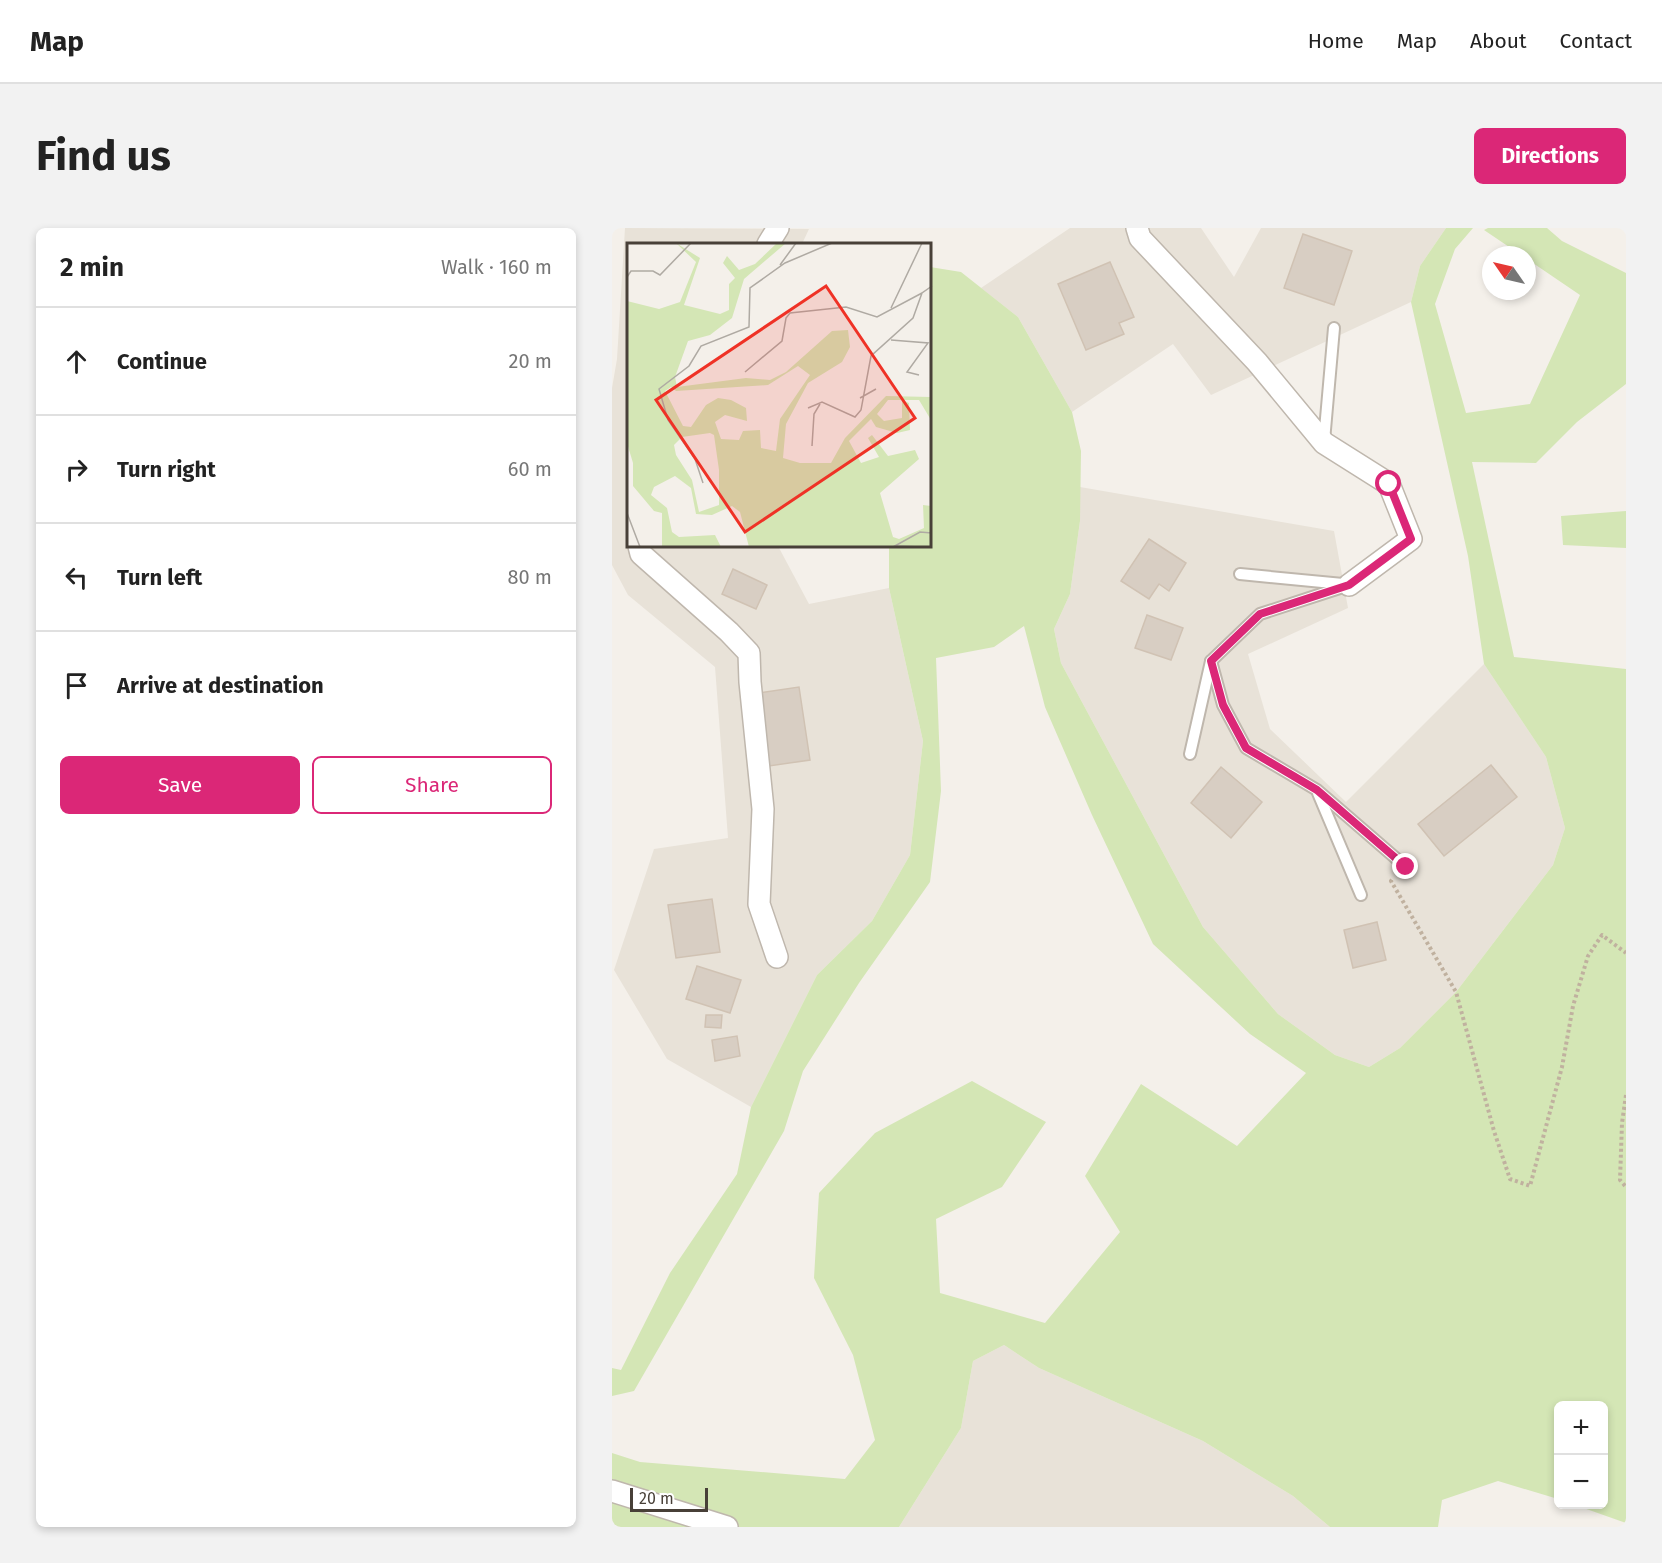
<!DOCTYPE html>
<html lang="en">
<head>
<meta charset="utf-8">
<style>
  body { margin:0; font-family:"Fira Sans",sans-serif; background:#f2f2f2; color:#222 }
  .controls { position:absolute; right:18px; bottom:18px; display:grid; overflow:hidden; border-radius:9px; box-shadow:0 3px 9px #0003 }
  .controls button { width:54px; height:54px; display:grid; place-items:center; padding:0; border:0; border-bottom:2px solid #e0e0e0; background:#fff; color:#222; font:30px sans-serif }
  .compass { position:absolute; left:870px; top:18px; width:54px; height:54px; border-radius:50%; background:#fff; box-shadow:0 3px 9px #0003; rotate:304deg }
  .scale { position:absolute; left:18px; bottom:15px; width:78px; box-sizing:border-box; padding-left:6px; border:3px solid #484038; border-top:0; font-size:16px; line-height:21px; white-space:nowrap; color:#484038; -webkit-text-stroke:4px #fff; paint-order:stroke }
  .stop { position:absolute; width:18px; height:18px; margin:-14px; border:4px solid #db2777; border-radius:50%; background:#fff }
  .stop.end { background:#db2777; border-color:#fff; box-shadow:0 2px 6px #0008 }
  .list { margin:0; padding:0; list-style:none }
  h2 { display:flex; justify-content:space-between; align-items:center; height:78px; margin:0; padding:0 24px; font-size:26px }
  h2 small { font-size:20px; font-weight:400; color:#767676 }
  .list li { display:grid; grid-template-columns:39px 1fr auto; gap:18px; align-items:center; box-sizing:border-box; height:108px; padding:0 24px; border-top:2px solid #e0e0e0 }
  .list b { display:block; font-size:22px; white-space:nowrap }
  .list em { font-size:20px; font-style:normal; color:#767676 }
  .actions { display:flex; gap:12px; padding:18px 24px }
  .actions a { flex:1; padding:14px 0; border:2px solid #db2777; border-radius:9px; text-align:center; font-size:21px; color:#db2777 }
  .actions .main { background:#db2777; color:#fff }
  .icon { flex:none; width:33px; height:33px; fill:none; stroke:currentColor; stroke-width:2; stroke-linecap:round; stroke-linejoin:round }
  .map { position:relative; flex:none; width:1014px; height:1299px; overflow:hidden; border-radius:9px }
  header { display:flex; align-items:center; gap:36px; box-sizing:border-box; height:84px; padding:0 30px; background:#fff; border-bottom:2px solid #e0e0e0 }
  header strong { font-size:28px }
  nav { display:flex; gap:33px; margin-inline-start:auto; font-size:21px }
  .intro { display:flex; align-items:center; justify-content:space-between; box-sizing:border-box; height:144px; padding:0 36px }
  h1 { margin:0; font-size:42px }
  .button { padding:15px 27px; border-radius:9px; background:#db2777; color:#fff; font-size:21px; font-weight:700 }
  main { display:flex; gap:36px; padding:0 36px }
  aside { flex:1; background:#fff; border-radius:9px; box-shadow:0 3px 9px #0003 }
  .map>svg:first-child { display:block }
  .residential { fill:#e8e2d8 }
  .green { fill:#d4e6b5 }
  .building { fill:#d8cec3; stroke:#d0c2b3; stroke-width:1.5 }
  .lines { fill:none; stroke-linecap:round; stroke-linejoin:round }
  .lane-casing { stroke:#bfb7ad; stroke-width:14 }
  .street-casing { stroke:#bfb7ad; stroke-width:24 }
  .path { stroke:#c0b19f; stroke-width:4; stroke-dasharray:3 3; stroke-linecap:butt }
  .lane { stroke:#fff; stroke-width:10 }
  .street { stroke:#fff; stroke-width:21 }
  .route { stroke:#db2777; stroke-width:8 }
  .inset-road { fill:none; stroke:#afaaa3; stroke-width:1.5 }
  .view { fill:#ef3226; fill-opacity:0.15; stroke:#ef3226; stroke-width:3 }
  .inset-edge { fill:none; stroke:#484038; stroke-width:3 }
</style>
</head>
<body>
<header>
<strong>Map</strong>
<nav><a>Home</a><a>Map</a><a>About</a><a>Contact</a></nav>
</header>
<div class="intro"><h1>Find us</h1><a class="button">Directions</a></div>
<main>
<aside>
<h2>2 min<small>Walk · 160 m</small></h2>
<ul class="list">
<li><svg class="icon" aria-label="ahead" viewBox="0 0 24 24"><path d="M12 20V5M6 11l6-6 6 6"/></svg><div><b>Continue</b></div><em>20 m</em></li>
<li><svg class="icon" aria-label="right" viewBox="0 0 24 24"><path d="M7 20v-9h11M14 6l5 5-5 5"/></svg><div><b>Turn right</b></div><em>60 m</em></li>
<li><svg class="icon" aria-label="left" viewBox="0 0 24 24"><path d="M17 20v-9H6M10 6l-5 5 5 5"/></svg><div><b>Turn left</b></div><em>80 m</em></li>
<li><svg class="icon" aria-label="arrive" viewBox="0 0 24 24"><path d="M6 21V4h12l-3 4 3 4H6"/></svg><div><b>Arrive at destination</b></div></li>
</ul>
<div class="actions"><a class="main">Save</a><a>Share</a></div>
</aside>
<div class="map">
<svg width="1014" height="1299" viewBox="0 0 1014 1299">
  <rect width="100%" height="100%" fill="#f4f0ea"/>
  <g class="residential">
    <path d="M13,0l184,1 -7,15h-174v302h150l31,58 80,-16 34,153 -13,114 -38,66 -55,54 -66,132 -84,-48 -53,-89 40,-121 74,-11 -13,-171 -87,-72 -16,-30v-177l5,-29z"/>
    <path d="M458,0h131l33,49 27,-49h185l-26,38 -9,36 -200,93 -38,-51 -101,68 -54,-95 -37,-29z"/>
    <path d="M468,259l254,44 14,77 -100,46 22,75 76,73 138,-138 62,93 19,71 -12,37 -97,127 -56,56 -31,19 -34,-12 -57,-41 -75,-87 -142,-264 -7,-34 16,-35 10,-73z"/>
    <path d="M392,1117l35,23 164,73 90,55 37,31h-431l62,-99 12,-67z"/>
  </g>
  <g class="green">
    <path d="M834,0h27l-18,21 -20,55 31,109 64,-9 50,-109 -53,-36v-4h-6l-37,-25 4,-2h59l15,13 64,32v111l-49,38 -41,41 -64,-1 42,195 112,12v854l-51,-18 29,-1v-98h-46v93l-60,-18 -56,19 -4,27h-108l-37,-31 -90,-55 -164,-73 -35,-23 -31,16 -12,67 -62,99h-287v-74l28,9 205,17 30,-39 -22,-85 -39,-77 5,-85 56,-60 97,-52 74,41 -44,65 -66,32 4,74 105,30 75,-91 -35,-56 56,-92 96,62 69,-73 -56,-39 -97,-90 -61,-129 -47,-108 -21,-81 -30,21 -58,11 5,133 -11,91 -71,101 -56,88 -19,60 -150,260 -22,5v-28l9,2 49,-97 67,-99 14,-67 66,-132 55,-54 38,-66 13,-114 -34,-153v-42h41v-279l31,5 57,45 54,95 9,39 -1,70 -10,73 -16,35 7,34 142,264 75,87 57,41 34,12 31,-19 56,-56 97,-127 12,-37 -19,-71 -62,-93 -16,-108 -57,-254 9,-36z"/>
    <path d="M1014,283v37l-63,-3 -2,-29z"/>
  </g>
  <g class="building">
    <path d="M691,6l49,17 -18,54 -50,-17z"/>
    <path d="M498,34l24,55 -15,6 5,11 -38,16 -28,-66z"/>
    <path d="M537,311l37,24 -17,28 -10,-7 -10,15 -28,-18z"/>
    <path d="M121,341l34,16 -11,24 -34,-15z"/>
    <path d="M535,387l36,13 -12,32 -36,-12z"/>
    <path d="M187,459l11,73 -41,6 -11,-73z"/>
    <path d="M879,537l26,32 -73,59 -26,-32z"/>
    <path d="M609,539l41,35 -31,36 -40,-35z"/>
    <path d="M100,671l8,53 -44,6 -8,-53z"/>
    <path d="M765,694l9,38 -33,8 -9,-38z"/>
    <path d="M85,738l44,14 -11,33 -44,-14z"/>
    <path d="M94,787h16l-1,13 -16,-1z"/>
    <path d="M125,808l3,20 -25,5 -3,-21z"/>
  </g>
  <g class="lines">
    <g class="lane-casing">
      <g id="lane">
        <path d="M712,213l10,-113"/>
        <path d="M628,346l103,10"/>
        <path d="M599,433l12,44 23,43 71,42 89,77"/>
        <path d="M578,526l21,-93 49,-47 89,-29"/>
        <path d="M706,565l43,102"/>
      </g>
    </g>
    <g class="street-casing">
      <g id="street">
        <path d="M525,0l3,10 117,124 67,81 65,41 22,55 -62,46"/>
        <path d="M156,16l10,-16"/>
        <path d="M27,318l2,8 88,78 20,21 1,29 13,127 -4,95 18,53"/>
        <path d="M0,1263l115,36"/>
      </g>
    </g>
    <g class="path">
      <path d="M780,652l-1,1 65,111 38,139 16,48 20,7 32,-119 11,-61 15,-50 14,-21 24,18"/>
      <path d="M1014,867l-4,28 -2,57 6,7"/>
    </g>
    <use href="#lane" class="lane"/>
    <use href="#street" class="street"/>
  </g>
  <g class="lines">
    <path class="route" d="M777,256l22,55 -62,46 -89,29 -49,47 12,44 23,43 71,42 89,77"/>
  </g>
  <g transform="translate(15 15)">
    <rect width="304" height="304" fill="#f4f0ea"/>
    <path d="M49,0l24,15 -16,47 36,9 9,-4v-26l6,-6 -12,-15 4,-7 12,14 16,-6 22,-21h9l-42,36 -12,39 -22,17 -22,6 -13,36 2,10 69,-9 24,2 16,-8 46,-41 16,-1 2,17 -8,15 -34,21 -22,41 -3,34 17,5h31l14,-25 41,-42 45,1v23l-12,-20h-31l-11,14 7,7 18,-3v-18l7,3 1,27 -13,3 -21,-6 -5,-8 -22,22 12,22 18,-6 -11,-19 4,-3 16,21 27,-6 4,9 -39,34 13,44 6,2 25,-11 -1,-23 8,1v41h-182l-9,-35 -8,-6 -20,9 -16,-1 -5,-26 -16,-12 -21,11 -3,8 16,13 5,24 7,5 36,-2 6,12h-59v-34l-8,-2 -21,-25v-23l-6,-20v-142l32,8 21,-7 16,-40zM171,123l12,9 -30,44 -4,32 -15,-3 -1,-18 -17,1 -4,9 -18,-1 -6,-17 10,-7 22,6 -1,-13 -15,-8 -13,-2 -12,7 -15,22 -8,-1 -18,-35 6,-4 5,4 92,-6zM83,190l4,2 5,35v35l-20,7 -7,-32 -16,-25 -2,-10 8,-8z" fill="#d4e6b5" fill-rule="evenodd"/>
    <path class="inset-road" d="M153,22l16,-22M0,34l4,-6h22l7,4 31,-32M264,65l31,-65M264,97l37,3 -21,29 12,3M118,129l37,-31 4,-23 4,-5 56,-6 31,10 45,-24M233,155l16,-9M181,165l14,-6 33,15 6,-7 10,-54 42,-38 9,-25 10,-7M185,203l2,-32 6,-10M76,240l-8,-24 -27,-39 -9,-31 30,-23 12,-20 48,-19 1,-39 35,-25 47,-20M0,270l13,34M270,303l24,1M266,304l27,-15 12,1"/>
    <path class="view" d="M199,43l89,132 -170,114 -89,-132z"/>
    <rect width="304" height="304" class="inset-edge"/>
  </g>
</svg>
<div class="controls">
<button>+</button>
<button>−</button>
</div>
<svg class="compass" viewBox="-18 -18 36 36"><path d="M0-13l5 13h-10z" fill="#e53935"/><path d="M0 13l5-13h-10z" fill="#767676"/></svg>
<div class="scale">20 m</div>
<div class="stop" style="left:777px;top:256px"></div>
<div class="stop end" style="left:794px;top:639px"></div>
</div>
</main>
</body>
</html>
